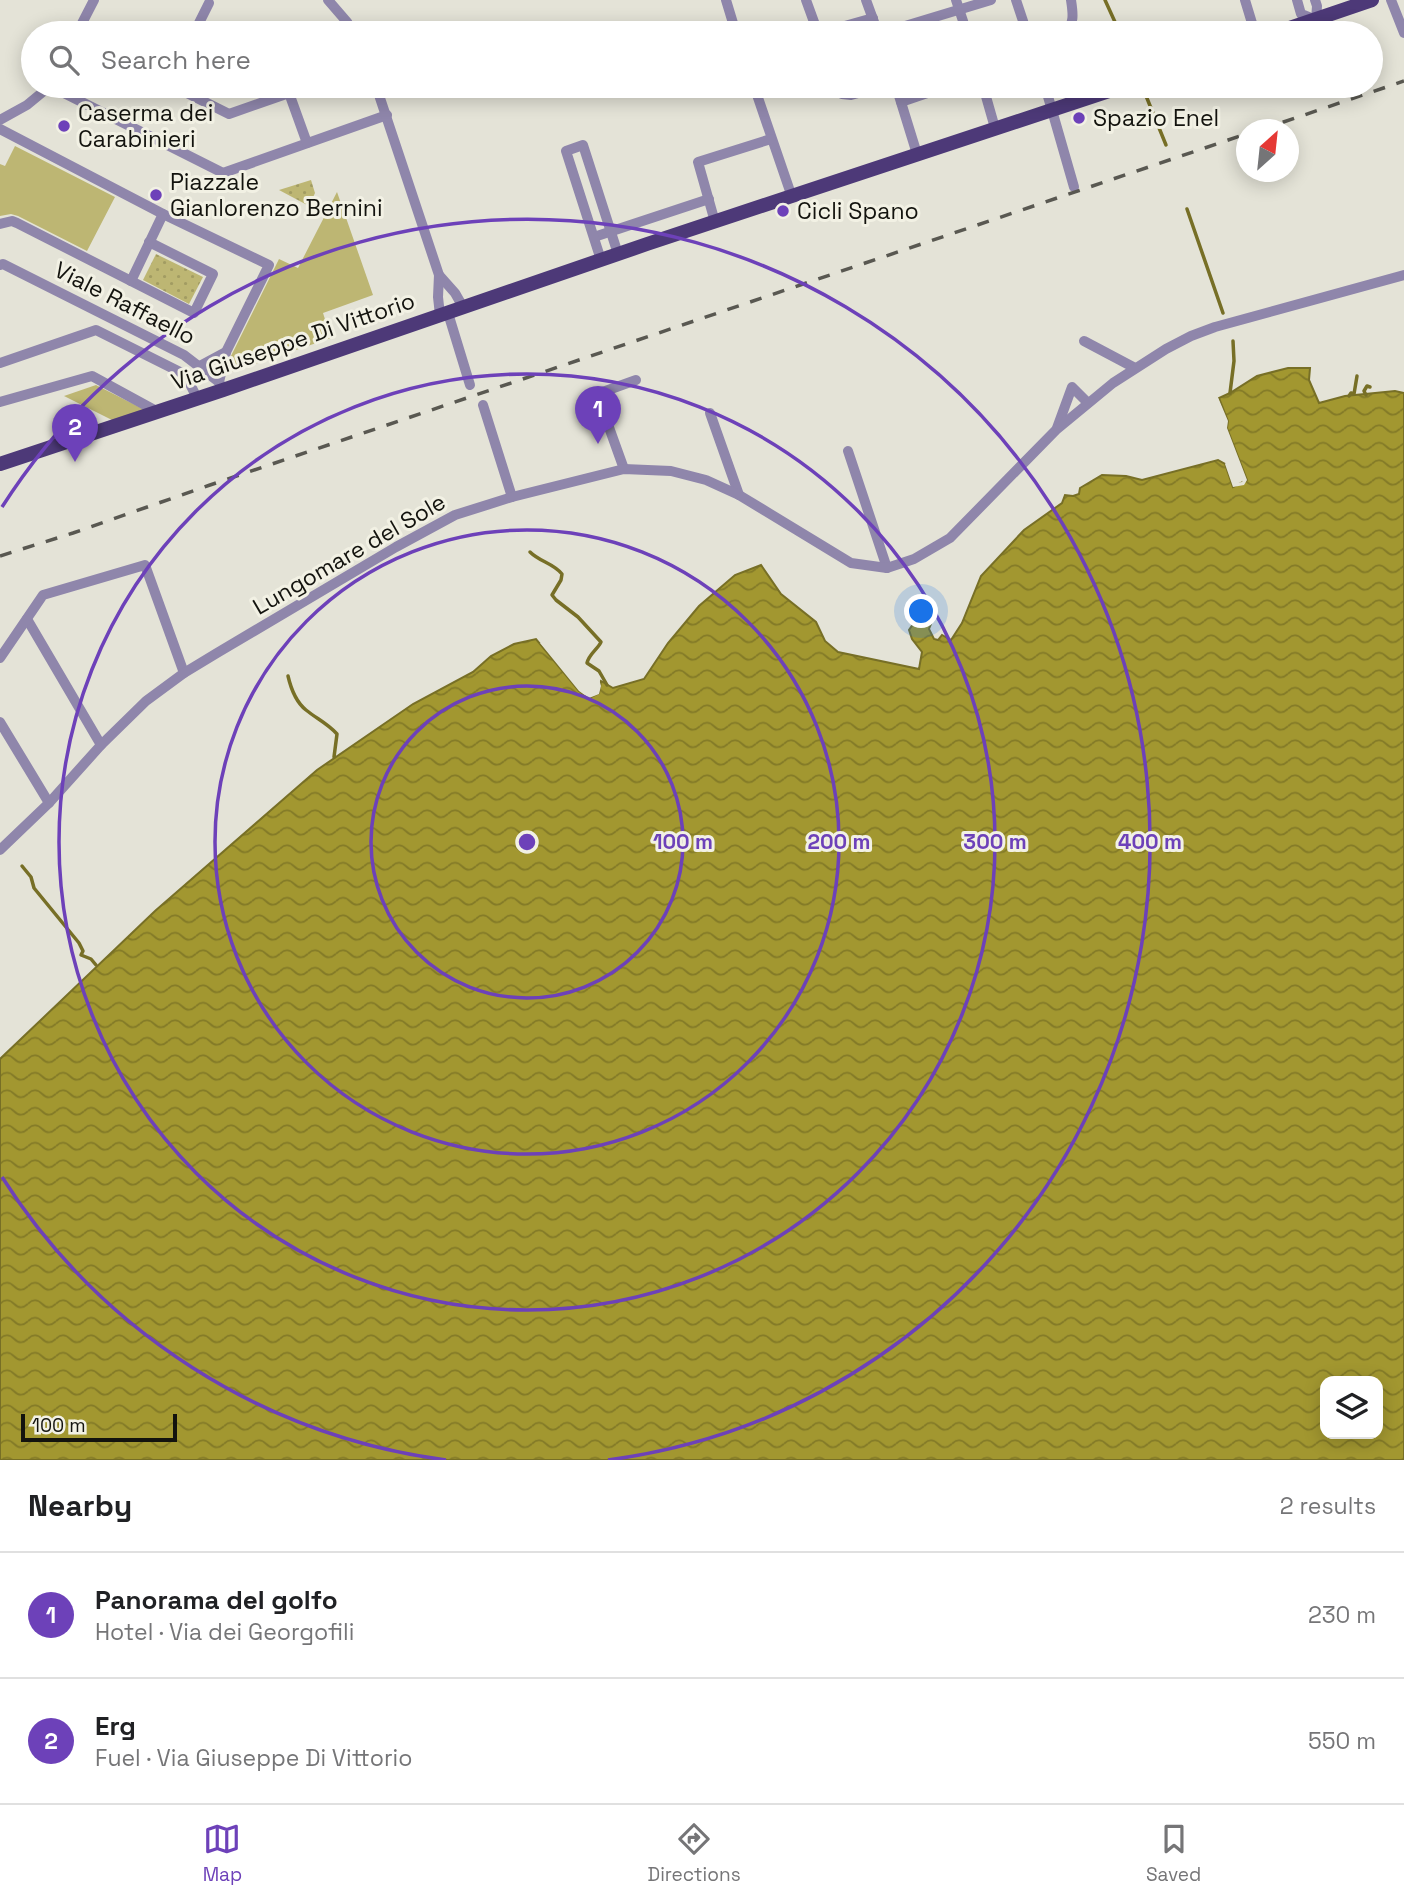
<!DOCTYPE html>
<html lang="en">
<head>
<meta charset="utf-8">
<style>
  body { margin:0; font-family:"Space Grotesk",sans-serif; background:#f2f2f2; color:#202124 }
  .controls { position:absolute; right:21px; bottom:21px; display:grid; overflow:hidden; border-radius:14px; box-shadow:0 4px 18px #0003 }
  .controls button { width:63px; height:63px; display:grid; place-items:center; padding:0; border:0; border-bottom:2px solid #e0e0e0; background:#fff; color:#202124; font:35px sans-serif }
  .compass { position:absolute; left:1236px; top:119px; width:63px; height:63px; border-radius:50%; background:#fff; box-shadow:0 4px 18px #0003; rotate:27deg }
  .scale { position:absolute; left:21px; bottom:18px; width:156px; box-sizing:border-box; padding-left:7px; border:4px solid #13130e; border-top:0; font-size:19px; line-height:24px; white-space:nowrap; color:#13130e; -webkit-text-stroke:5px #f2f1e4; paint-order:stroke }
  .you { position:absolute; left:922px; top:612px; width:24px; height:24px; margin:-18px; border:5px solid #fff; border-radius:50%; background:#1a73e8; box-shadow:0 0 0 10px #1a73e833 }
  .badge { display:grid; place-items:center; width:46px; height:46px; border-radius:50%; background:#6d41b9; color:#fff; font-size:23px; font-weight:700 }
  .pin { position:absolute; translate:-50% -58px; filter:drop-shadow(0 2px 4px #0008) }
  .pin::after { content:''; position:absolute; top:37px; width:24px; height:21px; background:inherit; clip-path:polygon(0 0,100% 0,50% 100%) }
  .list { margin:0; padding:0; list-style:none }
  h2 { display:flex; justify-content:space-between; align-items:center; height:91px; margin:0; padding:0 28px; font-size:30px }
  h2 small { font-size:23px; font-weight:400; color:#757577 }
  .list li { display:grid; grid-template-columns:46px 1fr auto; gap:21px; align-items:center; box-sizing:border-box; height:126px; padding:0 28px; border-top:2px solid #e0e0e0 }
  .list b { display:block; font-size:26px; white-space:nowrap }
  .list p { margin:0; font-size:23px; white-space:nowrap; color:#757577 }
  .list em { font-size:23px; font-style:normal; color:#757577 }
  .icon { flex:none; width:38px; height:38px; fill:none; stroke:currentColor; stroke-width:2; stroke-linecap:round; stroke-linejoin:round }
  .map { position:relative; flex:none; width:1404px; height:1460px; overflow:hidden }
  .search { position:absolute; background:#fff; box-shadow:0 4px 18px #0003; left:21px; right:21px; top:21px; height:77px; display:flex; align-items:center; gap:18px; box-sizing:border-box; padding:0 24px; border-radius:38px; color:#757577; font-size:26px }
  .sheet { height:343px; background:#fff }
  nav { display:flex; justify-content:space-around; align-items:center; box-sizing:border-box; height:98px; border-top:2px solid #e0e0e0; background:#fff; font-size:19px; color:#757577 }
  nav a { display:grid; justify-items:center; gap:4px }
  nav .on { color:#6d41b9 }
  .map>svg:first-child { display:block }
  .grass { fill:url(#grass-dots) }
  .park { fill:#bdb673 }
  .water { fill:url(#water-waves); stroke:#776f26; stroke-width:2; fill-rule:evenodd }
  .pier { fill:#e4e3d7 }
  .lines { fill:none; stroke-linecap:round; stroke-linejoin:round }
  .stream { stroke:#776f26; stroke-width:3.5 }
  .minor { stroke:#8f86ab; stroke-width:10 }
  .major { stroke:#4d3978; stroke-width:14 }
  .rail { stroke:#595851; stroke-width:3.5; stroke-dasharray:12 12; stroke-linecap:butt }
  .ring { fill:none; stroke:#6d41b9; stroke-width:3.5 }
  .poi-dot { fill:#6d41b9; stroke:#f2f1e4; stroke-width:2.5 }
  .labels { text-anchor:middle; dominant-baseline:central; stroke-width:6; stroke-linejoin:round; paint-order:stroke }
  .poi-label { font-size:23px; fill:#13130e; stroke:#f2f1e4; text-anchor:start }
  .street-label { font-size:23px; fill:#13130e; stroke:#f2f1e4 }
  .centre { fill:#6d41b9; stroke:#f2f1e4; stroke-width:3.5 }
  .ring-label { font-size:21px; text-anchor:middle; font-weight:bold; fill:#6d41b9; stroke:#f2f1e4; stroke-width:6; stroke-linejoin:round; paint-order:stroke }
</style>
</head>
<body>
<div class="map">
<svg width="1404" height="1460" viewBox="0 0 1404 1460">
  <defs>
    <pattern id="grass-dots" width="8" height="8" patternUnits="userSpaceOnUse" patternTransform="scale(1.75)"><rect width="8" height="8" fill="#bdb673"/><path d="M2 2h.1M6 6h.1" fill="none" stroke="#a29c62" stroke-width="1.8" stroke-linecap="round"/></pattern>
    <pattern id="water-waves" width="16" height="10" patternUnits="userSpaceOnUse" patternTransform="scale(1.75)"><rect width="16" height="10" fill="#a29730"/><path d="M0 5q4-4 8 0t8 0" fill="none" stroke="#837a27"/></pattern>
  </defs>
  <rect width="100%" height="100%" fill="#e4e3d7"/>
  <g class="grass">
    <path d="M311,180l4,13 -6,13 -30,-16z"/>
    <path d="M156,254l47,23 -14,27 -46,-24z"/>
  </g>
  <g class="park">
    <path d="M15,146l100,51 -28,54 -69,-35 -7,-2 -11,2v-52l5,2z"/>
    <path d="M337,192l36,103 -50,18 8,25 -103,35 3,-17 48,-97 19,9z"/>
    <path d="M96,385l49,25 -33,10 -48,-24z"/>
  </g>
  <path class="water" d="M1288,368h22l-1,12 10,23 26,-7 50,-5 9,2v1067h-1404v-401l155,-148 162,-141 96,-66 60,-32 18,-16 23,-12 22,-5 43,52 10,7 10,-5 2,-12 12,7 31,-9 24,-36 31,-37 36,-31 26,-10 20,29 35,28 9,19 13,11 81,17 3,-17 -10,-13 -3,-9 7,-10 15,4 -2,5 5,10 4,1 4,-5 9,5 11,-17 19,-47 43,-46 38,-27 3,-8 8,1 6,-2 1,-6 22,-13 24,1 16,4 76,-20 7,4 8,23 14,-7 -20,-52 1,-7 -9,-23 11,-5 27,-17zM1325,1381h53v53h-53z"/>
  <g class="pier">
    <path d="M1217,395l11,26 -1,7 20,52 -3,5 -11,2 -8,-23 2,-3 8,22 7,-1 1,-2 -20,-51 1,-8 -9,-22z"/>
    <path d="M540,643h4l37,46 8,5 7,-3 3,-12 2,7 -2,8 -10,4 -10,-7z"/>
  </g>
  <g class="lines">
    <g class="stream">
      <path d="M1105,0l15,33"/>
      <path d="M1142,86l24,59"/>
      <path d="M1187,209l36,104"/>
      <path d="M1230,393l4,-32 -1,-20"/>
      <path d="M1366,395l-2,-4 3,-5 3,1"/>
      <path d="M1349,396l2,-3 3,1 3,-18"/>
      <path d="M530,552c10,10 23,11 32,22l-1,6 -9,15 4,5 22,17 23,25c-4,8 -12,12 -14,21l12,8 8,14"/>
      <path d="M288,676c3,13 8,26 18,34 11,9 21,13 31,24l-3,23"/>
      <path d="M22,866l9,11 3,11 45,55 4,8 -2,4 10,4 5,6"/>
    </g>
    <g class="minor">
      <path d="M328,0l19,22 6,11"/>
      <path d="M726,0l10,33"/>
      <path d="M806,0l12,33"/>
      <path d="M866,0l12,33"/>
      <path d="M956,0l11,33"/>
      <path d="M1016,0l11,33"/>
      <path d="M1245,0l10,33"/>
      <path d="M1297,0l4,14 15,6"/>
      <path d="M1315,0l2,6 -1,14 4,13"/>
      <path d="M1391,0l13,33"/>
      <path d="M77,33l17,-33"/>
      <path d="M194,33l15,-30"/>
      <path d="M820,33l53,-15"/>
      <path d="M882,33l109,-33"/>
      <path d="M1064,33c11,-8 9,-20 7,-33"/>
      <path d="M50,86l173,87 164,-58"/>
      <path d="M173,86l56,28 60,-21 18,50"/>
      <path d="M376,86l63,189 -1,22 2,18"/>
      <path d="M754,86l38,111"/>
      <path d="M835,86l7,8 9,1 33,-9"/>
      <path d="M896,86l21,68"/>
      <path d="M983,86l12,42"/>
      <path d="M1045,86l29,101"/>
      <path d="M901,102l47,-16"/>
      <path d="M0,120l27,-15 23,-19"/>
      <path d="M0,129l163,85 106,51 -43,87 -26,14"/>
      <path d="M715,222l-17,-60 73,-23"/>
      <path d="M0,224l12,-3 5,2 177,90 19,-39 -64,-32"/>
      <path d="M594,237l115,-38"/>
      <path d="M601,260l-35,-109 17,-6 35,109"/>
      <path d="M0,265l3,-1 181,91 35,27 4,8"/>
      <path d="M439,275l16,18 8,14"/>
      <path d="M131,281l32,-67"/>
      <path d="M448,313l22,72"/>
      <path d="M1084,341l51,27"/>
      <path d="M0,363l96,-33 84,42 8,8 9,18"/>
      <path d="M219,382l7,-30"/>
      <path d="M0,402l92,-26 66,36"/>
      <path d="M483,405l29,92"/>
      <path d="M710,413l29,82"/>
      <path d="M1057,428l15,-41 16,16"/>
      <path d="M848,451l39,117"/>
      <path d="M624,469l-27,-75 39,-14"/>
      <path d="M27,619l74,126"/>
      <path d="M0,658l43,-63 102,-30 39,108"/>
      <path d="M0,722l49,81"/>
      <path d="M0,850l49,-47 52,-58 45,-44 38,-28 33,-20 179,-106 59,-32 57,-18 112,-28 47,2 35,9 33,15 112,68 36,5 27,-9 36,-21 106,-108 57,-47 53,-34 25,-13 24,-9 189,-52"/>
    </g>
    <g class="major">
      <path d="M1275,33l97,-33"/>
      <path d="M0,464l223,-74 424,-146 477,-158"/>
    </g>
    <g class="rail">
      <path d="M1260,130l144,-49"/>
      <path d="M0,556l73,-23 137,-48 1036,-351"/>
    </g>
  </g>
  <g class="ring">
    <circle cx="527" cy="842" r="156"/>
    <circle cx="527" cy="842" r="312"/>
    <circle cx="527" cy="842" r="468"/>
    <path d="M446 1460A623 623 0 0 1 2 1177M2 507A623 623 0 1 1 608 1460"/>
  </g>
  <g class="poi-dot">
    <circle cx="1079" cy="118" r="7"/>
    <circle cx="64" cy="126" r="7"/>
    <circle cx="156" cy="195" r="7"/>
    <circle cx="783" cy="211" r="7"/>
  </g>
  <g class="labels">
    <g class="poi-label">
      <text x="78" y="113">Caserma dei<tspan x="78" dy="26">Carabinieri</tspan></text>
      <text x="1093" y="118">Spazio Enel</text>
      <text x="170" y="182">Piazzale<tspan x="170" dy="26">Gianlorenzo Bernini</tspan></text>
      <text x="797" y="211">Cicli Spano</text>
    </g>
    <g class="street-label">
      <text transform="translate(125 303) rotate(27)">Viale Raffaello</text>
      <text transform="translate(293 341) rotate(-19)">Via Giuseppe Di Vittorio</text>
      <text transform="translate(349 554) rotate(-30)">Lungomare del Sole</text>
    </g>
  </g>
  <circle cx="527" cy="842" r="10" class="centre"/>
  <g class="ring-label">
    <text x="683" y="849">100 m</text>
    <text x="839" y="849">200 m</text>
    <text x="995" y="849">300 m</text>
    <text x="1150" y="849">400 m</text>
  </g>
</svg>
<div class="controls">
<button><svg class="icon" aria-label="layers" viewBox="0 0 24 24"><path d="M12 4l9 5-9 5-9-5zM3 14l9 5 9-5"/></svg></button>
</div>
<svg class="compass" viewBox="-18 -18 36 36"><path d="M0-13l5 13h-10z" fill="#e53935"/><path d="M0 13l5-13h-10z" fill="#757577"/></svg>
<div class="scale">100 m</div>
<div class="you"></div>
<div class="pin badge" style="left:598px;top:444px">1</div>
<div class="pin badge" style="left:75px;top:462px">2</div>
<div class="search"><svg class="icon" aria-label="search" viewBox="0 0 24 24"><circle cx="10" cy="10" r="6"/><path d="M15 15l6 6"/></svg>Search here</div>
</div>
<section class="sheet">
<h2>Nearby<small>2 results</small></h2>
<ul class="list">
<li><span class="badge">1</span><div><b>Panorama del golfo</b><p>Hotel · Via dei Georgofili</p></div><em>230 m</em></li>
<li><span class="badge">2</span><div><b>Erg</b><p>Fuel · Via Giuseppe Di Vittorio</p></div><em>550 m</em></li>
</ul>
</section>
<nav>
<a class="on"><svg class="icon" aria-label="map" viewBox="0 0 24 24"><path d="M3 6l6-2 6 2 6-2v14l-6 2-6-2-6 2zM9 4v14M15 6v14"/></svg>Map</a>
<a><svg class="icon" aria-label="directions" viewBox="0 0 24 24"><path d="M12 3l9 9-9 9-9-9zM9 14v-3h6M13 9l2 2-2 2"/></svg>Directions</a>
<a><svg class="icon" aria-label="saved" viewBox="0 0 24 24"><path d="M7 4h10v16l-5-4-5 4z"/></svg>Saved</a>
</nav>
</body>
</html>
